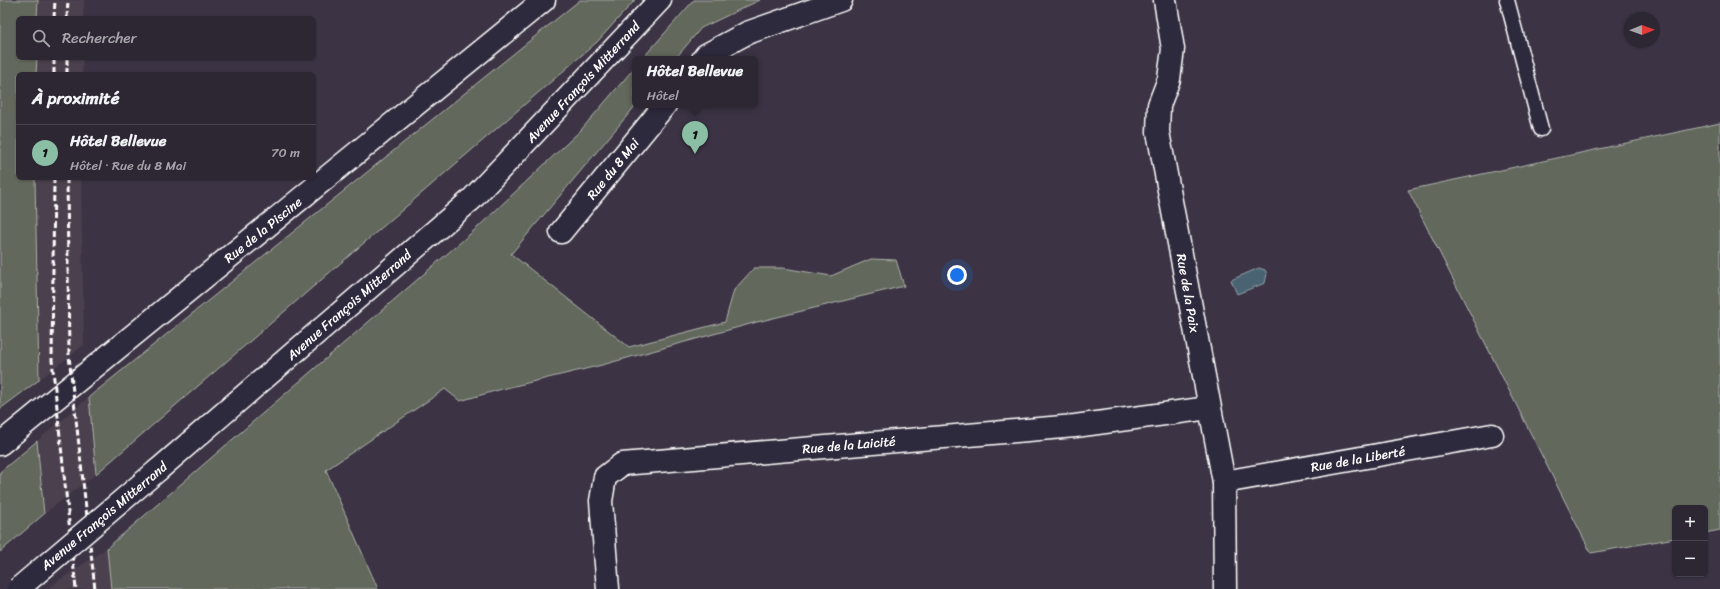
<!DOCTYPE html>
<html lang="fr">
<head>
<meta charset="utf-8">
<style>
  body { margin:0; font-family:Sriracha,sans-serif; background:#352f3c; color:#f1f3f6 }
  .controls { position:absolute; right:12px; bottom:12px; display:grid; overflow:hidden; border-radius:6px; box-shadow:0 1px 3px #0004 }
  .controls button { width:36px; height:36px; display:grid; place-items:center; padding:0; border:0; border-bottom:1px solid #48444f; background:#2d2734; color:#f1f3f6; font:20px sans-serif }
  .compass { position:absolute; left:1624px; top:12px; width:36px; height:36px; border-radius:50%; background:#2d2734; box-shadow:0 1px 3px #0004; rotate:89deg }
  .you { position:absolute; left:957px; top:275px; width:14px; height:14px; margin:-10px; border:3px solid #fff; border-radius:50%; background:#1a73e8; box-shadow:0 0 0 6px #1a73e833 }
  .badge { display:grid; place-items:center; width:26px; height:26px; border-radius:50%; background:#8abfa5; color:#111; font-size:13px; font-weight:700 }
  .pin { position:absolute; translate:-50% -33px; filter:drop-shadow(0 1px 2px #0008) }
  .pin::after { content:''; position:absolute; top:21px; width:14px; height:12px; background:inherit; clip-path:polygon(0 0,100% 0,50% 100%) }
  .popup { position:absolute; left:632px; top:56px; width:126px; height:52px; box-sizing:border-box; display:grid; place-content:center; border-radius:6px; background:#2d2734; filter:drop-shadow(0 1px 3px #0005); font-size:13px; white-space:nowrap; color:#a7a5ac }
  .popup b { font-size:15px; color:#f1f3f6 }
  .popup::after { content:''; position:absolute; left:50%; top:100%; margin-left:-8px; border:8px solid transparent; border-top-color:#2d2734 }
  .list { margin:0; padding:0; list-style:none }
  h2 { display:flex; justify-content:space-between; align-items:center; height:52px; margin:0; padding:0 16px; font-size:17px }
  h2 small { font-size:13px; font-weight:400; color:#a7a5ac }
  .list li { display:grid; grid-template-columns:26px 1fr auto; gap:12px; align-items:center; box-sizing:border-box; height:56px; padding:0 16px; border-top:1px solid #48444f }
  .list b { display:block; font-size:15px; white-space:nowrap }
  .list p { margin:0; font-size:13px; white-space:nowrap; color:#a7a5ac }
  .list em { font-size:13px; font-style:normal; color:#a7a5ac }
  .icon { flex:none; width:22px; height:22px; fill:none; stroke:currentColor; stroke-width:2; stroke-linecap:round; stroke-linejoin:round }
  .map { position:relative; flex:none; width:1720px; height:589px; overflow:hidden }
  .search { position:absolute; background:#2d2734; box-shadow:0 1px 3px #0004; left:16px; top:16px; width:300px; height:44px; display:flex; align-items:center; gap:10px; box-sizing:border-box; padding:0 14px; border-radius:6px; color:#a7a5ac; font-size:15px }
  .panel { position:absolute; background:#2d2734; box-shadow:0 1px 3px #0004; left:16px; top:72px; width:300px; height:108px; border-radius:6px }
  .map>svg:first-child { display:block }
  .built { fill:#4c3f4e }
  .green { fill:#62685b; stroke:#b0b4ad }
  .water { fill:#4a6372; stroke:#92a1aa }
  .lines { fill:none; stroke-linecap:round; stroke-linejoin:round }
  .lane-casing { stroke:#fff; stroke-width:17 }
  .street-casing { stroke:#fff; stroke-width:25 }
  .primary-casing { stroke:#fff; stroke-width:25 }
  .lane { stroke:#2f2a3d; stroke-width:14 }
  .street { stroke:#2f2a3d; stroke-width:22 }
  .primary { stroke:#2f2a3d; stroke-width:22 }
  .rail { stroke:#fff; stroke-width:3; stroke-dasharray:6 3; stroke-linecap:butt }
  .primary-bridge-casing { stroke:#fff; stroke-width:25; stroke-linecap:butt }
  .primary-bridge { stroke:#2f2a3d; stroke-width:22 }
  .labels { text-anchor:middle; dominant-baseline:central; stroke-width:3; stroke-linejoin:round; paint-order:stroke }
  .street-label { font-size:13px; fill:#fff; stroke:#2f2a3d }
</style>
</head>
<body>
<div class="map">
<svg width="1720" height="589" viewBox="0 0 1720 589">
  <rect width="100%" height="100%" fill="#3c3445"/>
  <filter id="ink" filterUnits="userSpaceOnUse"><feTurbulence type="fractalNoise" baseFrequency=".025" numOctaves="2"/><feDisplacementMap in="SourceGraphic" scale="8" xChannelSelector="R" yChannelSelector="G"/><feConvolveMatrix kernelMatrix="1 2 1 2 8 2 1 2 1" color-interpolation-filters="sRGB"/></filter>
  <g filter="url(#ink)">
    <g class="built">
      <path d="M38,0h46l-1,18h-46z"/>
      <path d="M37,58h46l-1,16h-46z"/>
      <path d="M35,178h46l3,167 -45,35z"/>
      <path d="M89,397l7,77 -52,40 -7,-73z"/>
      <path d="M107,548l4,41h-64l8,-6z"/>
    </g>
    <g class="green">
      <path d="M0,0h38l-1,18h-19v40h19l-1,16h-18v104h17l4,202 -39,29z"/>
      <path d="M580,0h55l-38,42 -501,432 -7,-77z"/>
      <path d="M694,0h66l-59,28 -26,31h-33z"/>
      <path d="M635,67v38h1l-125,149 118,93 96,-25 9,-32 20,-22h29l48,8 40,-17 25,1 8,26 -147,36 -155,43 -100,24 -42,12 -15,-12 -119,81 52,119h-267l-4,-41 370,-320 104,-98z"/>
      <path d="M1720,123v407l-15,3v-25h-30v30l-84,15 -183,-363z"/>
      <path d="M37,441l7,73 -44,38v-80z"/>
    </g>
    <path class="water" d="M1259,268l6,2 2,4 -2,9 -28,11 -6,-14z"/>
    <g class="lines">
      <g class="lane-casing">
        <path id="lane" d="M1507,0l34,129"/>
      </g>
      <g class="street-casing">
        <g id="street">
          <path d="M1165,0l8,49 -4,30 -10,26 -1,27 66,350 1,107"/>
          <path d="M703,59l3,-4 41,-22 94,-33"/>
          <path d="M561,232l104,-127"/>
          <path d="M0,444l544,-444"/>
          <path d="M1224,482l268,-47"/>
          <path d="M608,589l-7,-88 4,-24 17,-13 453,-38 134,-18"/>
        </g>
      </g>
      <g class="primary-casing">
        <path id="primary" d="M158,470l314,-271 188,-199"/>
      </g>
      <use href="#lane" class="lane"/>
      <use href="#street" class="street"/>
      <use href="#primary" class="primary"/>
      <g class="rail">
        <path d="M54,18l1,-18"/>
        <path d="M67,18l1,-18"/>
        <path d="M54,74v-16"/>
        <path d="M67,74v-16"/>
        <path d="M54,178l-2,182 24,229"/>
        <path d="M67,178l2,178 26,233"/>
      </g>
      <g class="primary-bridge-casing">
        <path id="primary-bridge" d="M18,589l140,-119"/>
      </g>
      <use href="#primary-bridge" class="primary-bridge"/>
    </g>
  </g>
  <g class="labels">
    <g class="street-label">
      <text transform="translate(583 82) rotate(-47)">Avenue François Mitterrand</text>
      <text transform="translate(613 169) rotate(-51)">Rue du 8 Mai</text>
      <text transform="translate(263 230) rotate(-39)">Rue de la Piscine</text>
      <text transform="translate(1188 293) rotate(80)">Rue de la Paix</text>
      <text transform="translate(349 305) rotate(-41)">Avenue François Mitterrand</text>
      <text transform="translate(849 445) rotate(-5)">Rue de la Laicité</text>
      <text transform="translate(1358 459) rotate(-10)">Rue de la Liberté</text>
      <text transform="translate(104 516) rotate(-40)">Avenue François Mitterrand</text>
    </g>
  </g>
</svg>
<div class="controls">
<button>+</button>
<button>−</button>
</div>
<svg class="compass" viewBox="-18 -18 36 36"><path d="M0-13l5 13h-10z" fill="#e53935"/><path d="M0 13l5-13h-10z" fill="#a7a5ac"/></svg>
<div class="you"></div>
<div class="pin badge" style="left:695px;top:154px">1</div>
<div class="popup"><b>Hôtel Bellevue</b>Hôtel</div>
<div class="search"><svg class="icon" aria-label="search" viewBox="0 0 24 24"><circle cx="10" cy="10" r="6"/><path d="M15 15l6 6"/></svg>Rechercher</div>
<section class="panel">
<h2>À proximité<small></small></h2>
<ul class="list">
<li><span class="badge">1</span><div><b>Hôtel Bellevue</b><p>Hôtel · Rue du 8 Mai</p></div><em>70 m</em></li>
</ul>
</section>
</div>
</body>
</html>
